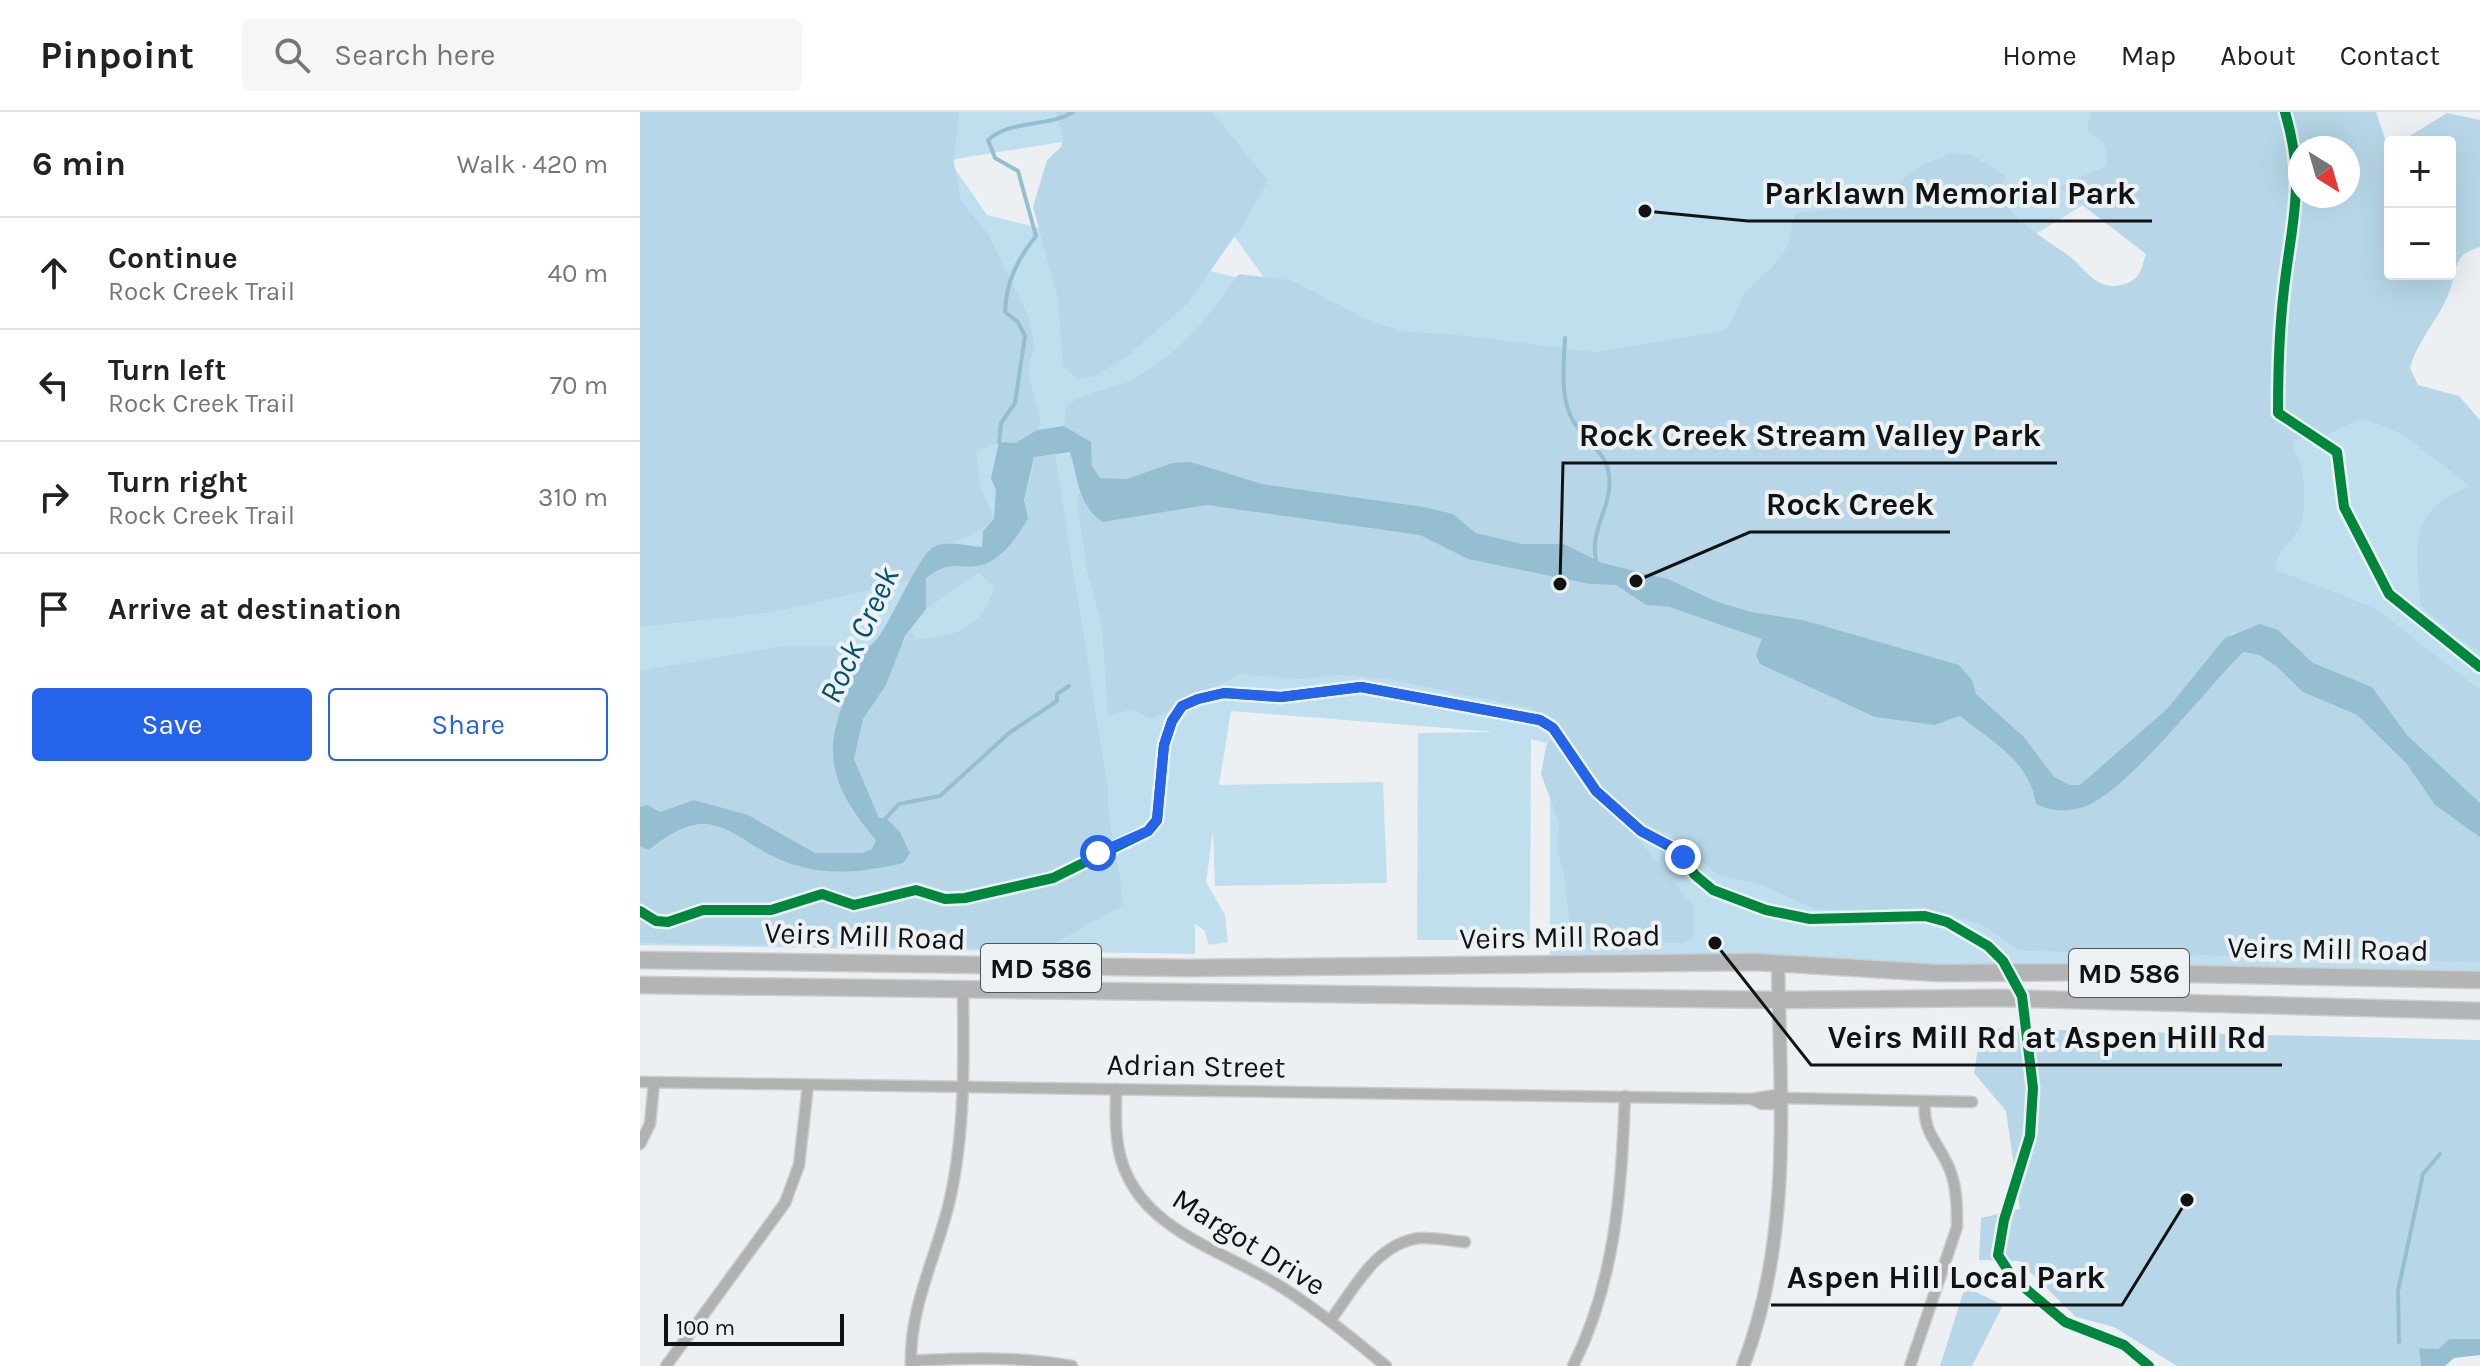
<!DOCTYPE html>
<html lang="en">
<head>
<meta charset="utf-8">
<style>
  body { margin:0; font-family:Karla,sans-serif; background:#f6f6f6; color:#222 }
  .controls { position:absolute; right:24px; top:24px; display:grid; overflow:hidden; border-radius:8px; box-shadow:0 8px 32px #0002 }
  .controls button { width:72px; height:72px; display:grid; place-items:center; padding:0; border:0; border-bottom:2px solid #e0e0e0; background:#fff; color:#222; font:40px sans-serif }
  .compass { position:absolute; left:1648px; top:24px; width:72px; height:72px; border-radius:50%; background:#fff; box-shadow:0 8px 32px #0002; rotate:143deg }
  .scale { position:absolute; left:24px; bottom:20px; width:180px; box-sizing:border-box; padding-left:8px; border:4px solid #101213; border-top:0; font-size:22px; line-height:28px; white-space:nowrap; color:#101213; -webkit-text-stroke:6px #ecf1f3; paint-order:stroke }
  .stop { position:absolute; width:24px; height:24px; margin:-18px; border:6px solid #2563eb; border-radius:50%; background:#fff }
  .stop.end { background:#2563eb; border-color:#fff; box-shadow:0 2px 8px #0008 }
  .list { margin:0; padding:0; list-style:none }
  h2 { display:flex; justify-content:space-between; align-items:center; height:104px; margin:0; padding:0 32px; font-size:34px }
  h2 small { font-size:26px; font-weight:400; color:#767676 }
  .list li { display:grid; grid-template-columns:52px 1fr auto; gap:24px; align-items:center; box-sizing:border-box; height:112px; padding:0 32px; border-top:2px solid #e0e0e0 }
  .list b { display:block; font-size:30px; white-space:nowrap }
  .list p { margin:0; font-size:26px; white-space:nowrap; color:#767676 }
  .list em { font-size:26px; font-style:normal; color:#767676 }
  .actions { display:flex; gap:16px; padding:24px 32px }
  .actions a { flex:1; padding:18px 0; border:2px solid #2563eb; border-radius:8px; text-align:center; font-size:28px; color:#2563eb }
  .actions .main { background:#2563eb; color:#fff }
  .icon { flex:none; width:44px; height:44px; fill:none; stroke:currentColor; stroke-width:2; stroke-linecap:round; stroke-linejoin:round }
  .map { position:relative; flex:none; width:1840px; height:1254px; overflow:hidden }
  header { display:flex; align-items:center; gap:48px; box-sizing:border-box; height:112px; padding:0 40px; background:#fff; border-bottom:2px solid #e0e0e0 }
  header strong { font-size:38px }
  nav { display:flex; gap:44px; margin-inline-start:auto; font-size:28px }
  .search { width:560px; height:72px; background:#f6f6f6; display:flex; align-items:center; gap:20px; box-sizing:border-box; padding:0 28px; border-radius:8px; color:#767676; font-size:30px }
  main { display:flex }
  aside { flex:1; background:#fff }
  .map>svg:first-child { display:block }
  .green { fill:#bfdfef; fill-rule:evenodd }
  .forest { fill:#b7d7e8; fill-rule:evenodd }
  .water { fill:#96bed1 }
  .lines { fill:none; stroke-linecap:round; stroke-linejoin:round }
  .stream { stroke:#96bed1; stroke-width:4 }
  .minor-casing { stroke:#cacccd; stroke-width:13 }
  .tertiary-casing { stroke:#cacccd; stroke-width:15 }
  .primary-casing { stroke:#cacccd; stroke-width:19 }
  .minor { stroke:#b0b1b1; stroke-width:10 }
  .tertiary { stroke:#b0b1b1; stroke-width:12 }
  .primary { stroke:#b2b4b6; stroke-width:16 }
  .cycleway-casing { stroke:#ecf1f3; stroke-width:15 }
  .cycleway { stroke:#00873e; stroke-width:10 }
  .route { stroke:#2563eb; stroke-width:10 }
  .labels { text-anchor:middle; dominant-baseline:central; stroke-width:8; stroke-linejoin:round; paint-order:stroke }
  .shield { fill:#ecf1f3; stroke:#525556; stroke-width:2 }
  .shield-label { font-size:28px; font-weight:bold; fill:#101213 }
  .street-label { font-size:30px; fill:#101213; stroke:#ecf1f3 }
  .water-label { font-size:32px; font-style:italic; fill:#03526d; stroke:#ecf1f3 }
  .leader { fill:none; stroke:#101213; stroke-width:3 }
  .callout-dot { fill:#101213; stroke:#ecf1f3; stroke-width:3 }
  .callout-label { font-size:32px; text-anchor:middle; font-weight:bold; fill:#101213; stroke:#ecf1f3; stroke-width:8; stroke-linejoin:round; paint-order:stroke }
</style>
</head>
<body>
<header>
<strong>Pinpoint</strong>
<div class="search"><svg class="icon" aria-label="search" viewBox="0 0 24 24"><circle cx="10" cy="10" r="6"/><path d="M15 15l6 6"/></svg>Search here</div>
<nav><a>Home</a><a>Map</a><a>About</a><a>Contact</a></nav>
</header>
<main>
<aside>
<h2>6 min<small>Walk · 420 m</small></h2>
<ul class="list">
<li><svg class="icon" aria-label="ahead" viewBox="0 0 24 24"><path d="M12 20V5M6 11l6-6 6 6"/></svg><div><b>Continue</b><p>Rock Creek Trail</p></div><em>40 m</em></li>
<li><svg class="icon" aria-label="left" viewBox="0 0 24 24"><path d="M17 20v-9H6M10 6l-5 5 5 5"/></svg><div><b>Turn left</b><p>Rock Creek Trail</p></div><em>70 m</em></li>
<li><svg class="icon" aria-label="right" viewBox="0 0 24 24"><path d="M7 20v-9h11M14 6l5 5-5 5"/></svg><div><b>Turn right</b><p>Rock Creek Trail</p></div><em>310 m</em></li>
<li><svg class="icon" aria-label="arrive" viewBox="0 0 24 24"><path d="M6 21V4h12l-3 4 3 4H6"/></svg><div><b>Arrive at destination</b></div></li>
</ul>
<div class="actions"><a class="main">Save</a><a>Share</a></div>
</aside>
<div class="map">
<svg width="1840" height="1254" viewBox="0 0 1840 1254">
  <rect width="100%" height="100%" fill="#edf0f2"/>
  <path class="green" d="M0,0h1505l-20,67 -105,65 -241,84 570,-35 96,144 35,27v509l-930,-13v-216l-19,-5 -1,201h-113l1,-207 77,-1 -264,-21 -12,74 164,-3 4,101 -172,3 -2,-55 -7,51 19,33 3,27 -19,3 -5,-15 -9,-6v30l-555,-9zM516,15l114,159 -283,-71 -38,-55z"/>
  <g class="forest">
    <path d="M0,0h319l-5,51 7,38 27,33 40,82 7,31 -7,19 1,10 12,45 -4,9 -21,13 -17,-1 -23,10 5,36 13,31c-28,30 -67,15 -82,61l-139,32 -133,15z"/>
    <path d="M416,0h156l56,69 -24,42 -57,81 -60,52 -32,20 -18,3 -14,-13 -5,-67 -25,-92 14,-47 14,-13 2,-9z"/>
    <path d="M1451,0h285l10,30h4v132h60v-132h-50l47,-29 33,7v127c-5,2 -13,4 -17,8 -9,8 -9,25 -13,35 -10,28 -32,49 -40,78l8,17 41,11 21,24v232l-28,-18 -31,-29c-3,-35 -13,-79 20,-104 8,-6 20,-10 29,-15l-68,-52 -40,-16 -39,19 -30,2c-1,12 7,19 9,30 2,13 3,32 1,45 -2,24 -23,30 -29,55l101,39 105,82v113l-73,-68 -35,-48 -59,-24 -35,-33 -46,2 -65,77 -87,76h-10l-16,-8 -30,-40 -48,-43 -4,-15 -13,-14 -156,-45 -52,-8 -36,-11 -47,-22 -66,-16 -38,-19h-42l-46,-11 -23,-19 -29,-7 -162,-23 -71,-22 -64,17 -27,-1 -8,-12 -1,-24 -27,-16 2,-20c21,-16 46,-16 69,-28 50,-28 70,-59 104,-104l51,6 87,44 30,8 42,2 145,18 129,-21c11,-9 12,-21 19,-33 13,-20 37,-31 46,-54 4,-11 2,-20 8,-31l70,-6 57,-43 29,-11 20,2 33,21 -5,19c14,26 41,41 65,58 20,13 29,38 56,32 19,-4 20,-15 25,-31l-87,-67 47,-21c2,-21 -1,-25 -19,-36zM1660,36h48v48h-48z"/>
    <path d="M415,343l53,335c-2,40 15,76 14,116l-69,38 -65,4 -348,-5v-97l10,4c71,-58 80,-3 148,16 21,6 79,-2 105,-3l7,-11 -10,-20 -14,-14 -7,1 -25,-60 9,-40 23,-34 8,-26 17,-31 3,10c38,2 71,-12 80,-51l-15,-14 -53,36 -1,-31 18,-13 42,-1c20,-34 47,-67 49,-107z"/>
    <path d="M440,380l11,22 114,-9 215,30 48,24 122,25 26,1 30,20 23,2 93,32 -6,16 4,9 44,20 131,41 25,-9c14,11 29,22 44,33 24,19 37,49 69,58 32,9 145,-130 170,-155l16,3 17,11 27,26 54,23 49,48 29,42 45,32v125l-453,-11 -10,-2 -35,-24 -19,-6 -52,-7 -98,-3 -52,-25 -43,-9 -47,-40 -25,-10 -11,10 59,72v30l-10,6 -99,1 -14,-4 -7,-68 -7,-21 2,-29 -18,-48 5,-28 13,-16 -15,-15 -19,-8 -138,-28 -47,-4 -40,4 -59,-5 -89,45 -21,-10 -23,8 -6,-91 -15,-56 -10,-69z"/>
    <path d="M143,534h85l-15,16 1,14 -18,47 15,88 26,29 -5,9 -10,4h-48l-66,-38 -54,-15 -34,12 -12,-7 -8,2v-136z"/>
    <path d="M1341,916l499,12v299h-31l-11,10 -18,-1 1,18h-244l-63,-39 -38,-10 -57,-56 -40,-1 2,-42 39,-9 -14,-98 -32,-38z"/>
    <path d="M1325,1175l38,18 -31,61h-32z"/>
  </g>
  <g class="water">
    <path d="M424,314l27,16 1,24 8,12 27,1 45,-16 19,-1 71,22 162,23 29,7 23,19 46,11h42l38,19 66,16 47,22 36,11 52,8 156,45 13,15 4,14 48,43 30,40 16,8h10l87,-76 58,-71 35,-14 18,6 35,33 59,24 35,48 73,68v34l-45,-32 -29,-42 -49,-48 -54,-23 -27,-26 -17,-11 -16,-3c-33,33 -120,144 -160,155 -18,5 -30,5 -47,-3 -7,-44 -44,-62 -76,-88l-25,9 -60,-8 -115,-53 -4,-9 6,-16 -93,-32 -23,-2 -30,-20 -26,-1 -122,-25 -48,-24 -214,-30 -103,17c-25,-15 -25,-45 -33,-70l-36,5 -10,43 4,18c-9,17 -24,39 -43,46 -26,8 -31,-7 -59,14v31l-21,27 -19,49 -23,34 -9,40 25,59h7l14,14 10,21 -7,10c-33,8 -71,13 -105,3 -68,-20 -78,-74 -149,-16l-9,-4v-39l8,-2 12,7 34,-12 54,15 67,38h47l10,-4 4,-9c-29,-34 -53,-70 -39,-118 5,-21 17,-38 16,-60 8,-9 19,-17 27,-27 13,-19 38,-77 52,-87 14,-9 34,-2 50,-1l1,-16 11,-12 2,-29 -5,-12 8,-36 17,1 21,-13z"/>
    <path d="M1809,1227h31v16l-26,3 -9,8h-24l-2,-18 19,1z"/>
  </g>
  <g class="lines">
    <g class="stream">
      <path d="M925,226c-1,26 -6,63 10,86 11,18 32,29 34,51 4,32 -20,54 -13,85"/>
      <path d="M359,330l2,-19 14,-20 10,-67 -7,-14 -13,-10c1,-30 12,-52 31,-76l-18,-65 -23,-13 -7,-18c23,-21 59,-12 85,-28"/>
      <path d="M246,706l13,-14 41,-8 69,-63 48,-32v-7l12,-8"/>
      <path d="M1759,1230l-1,-51 25,-117 17,-20"/>
    </g>
    <g class="minor-casing">
      <g id="minor">
        <path d="M0,970l1112,17 30,-5"/>
        <path d="M476,977c0,16 -1,33 1,49 9,90 103,109 166,150 36,23 70,51 103,78"/>
        <path d="M1142,986l190,4"/>
        <path d="M1112,987l10,5h20"/>
        <path d="M0,1032l10,-20 4,-41"/>
        <path d="M690,1209c24,-32 46,-78 90,-83 14,-1 31,3 45,4"/>
        <path d="M271,1249c55,-3 107,-5 161,5"/>
        <path d="M26,1254l119,-163 14,-38 9,-80"/>
        <path d="M271,1254c-2,-60 26,-110 39,-167 15,-68 14,-138 13,-208"/>
        <path d="M933,1254c43,-86 48,-175 52,-270"/>
        <path d="M1270,1254l47,-139c0,-19 0,-39 -7,-57 -11,-28 -28,-36 -25,-69"/>
      </g>
    </g>
    <g class="tertiary-casing">
      <path id="tertiary" d="M1103,1254c50,-129 37,-268 35,-403"/>
    </g>
    <g class="primary-casing">
      <g id="primary">
        <path d="M0,848l548,8 568,-6 182,11 162,-1 380,8"/>
        <path d="M0,873l1139,15 218,-2 483,13"/>
      </g>
    </g>
    <use href="#minor" class="minor"/>
    <use href="#tertiary" class="tertiary"/>
    <use href="#primary" class="primary"/>
    <g class="cycleway-casing">
      <g id="cycleway">
        <path d="M1645,0c21,71 7,107 -1,177 -5,42 -6,82 -6,124l59,39 7,55 45,87 91,73"/>
        <path d="M0,799l16,10 12,1 35,-12h68l51,-16 32,11 62,-15 29,9 20,-1 88,-20 95,-47 9,-11 7,-75 8,-24 10,-15 16,-7 26,-6 57,4 80,-10 179,33 13,8 43,63 45,40 37,20 17,24 18,15 53,20 44,9 115,-3 22,6 41,24 15,15 19,35 11,92 -3,48 -26,84 -6,35 15,23 52,44 59,23 25,21"/>
      </g>
    </g>
    <use href="#cycleway" class="cycleway"/>
  </g>
  <g class="lines">
    <path class="route" d="M458,741l50,-22 9,-11 7,-75 8,-24 10,-15 16,-7 26,-6 57,4 80,-10 179,33 13,8 43,63 45,40 31,16 11,10"/>
  </g>
  <g class="labels">
    <g class="shield">
      <rect x="341" y="832" width="120" height="48" rx="6"/>
      <rect x="1429" y="837" width="120" height="48" rx="6"/>
    </g>
    <g class="shield-label">
      <text x="401" y="856">MD 586</text>
      <text x="1489" y="861">MD 586</text>
    </g>
    <g class="street-label">
      <text transform="translate(225 824) rotate(2)">Veirs Mill Road</text>
      <text transform="translate(920 825) rotate(-1)">Veirs Mill Road</text>
      <text transform="translate(1688 837) rotate(1)">Veirs Mill Road</text>
      <text transform="translate(556 954) rotate(1)">Adrian Street</text>
      <text transform="translate(609 1130) rotate(32)">Margot Drive</text>
    </g>
    <g class="water-label">
      <text transform="translate(219 523) rotate(-65)">Rock Creek</text>
    </g>
  </g>
  <path class="leader" d="M1005 99L1108 109H1512M920 472L923 351H1417M996 469L1110 420H1310M1075 831L1171 953H1642M1547 1088L1482 1193H1131"/>
  <g class="callout-dot">
    <circle cx="1005" cy="99" r="8"/>
    <circle cx="920" cy="472" r="8"/>
    <circle cx="996" cy="469" r="8"/>
    <circle cx="1075" cy="831" r="8"/>
    <circle cx="1547" cy="1088" r="8"/>
  </g>
  <g class="callout-label">
    <text x="1310" y="92">Parklawn Memorial Park</text>
    <text x="1170" y="334">Rock Creek Stream Valley Park</text>
    <text x="1210" y="403">Rock Creek</text>
    <text x="1407" y="936">Veirs Mill Rd at Aspen Hill Rd</text>
    <text x="1306" y="1176">Aspen Hill Local Park</text>
  </g>
</svg>
<div class="controls">
<button>+</button>
<button>−</button>
</div>
<svg class="compass" viewBox="-18 -18 36 36"><path d="M0-13l5 13h-10z" fill="#e53935"/><path d="M0 13l5-13h-10z" fill="#767676"/></svg>
<div class="scale">100 m</div>
<div class="stop" style="left:458px;top:741px"></div>
<div class="stop end" style="left:1043px;top:745px"></div>
</div>
</main>
</body>
</html>
